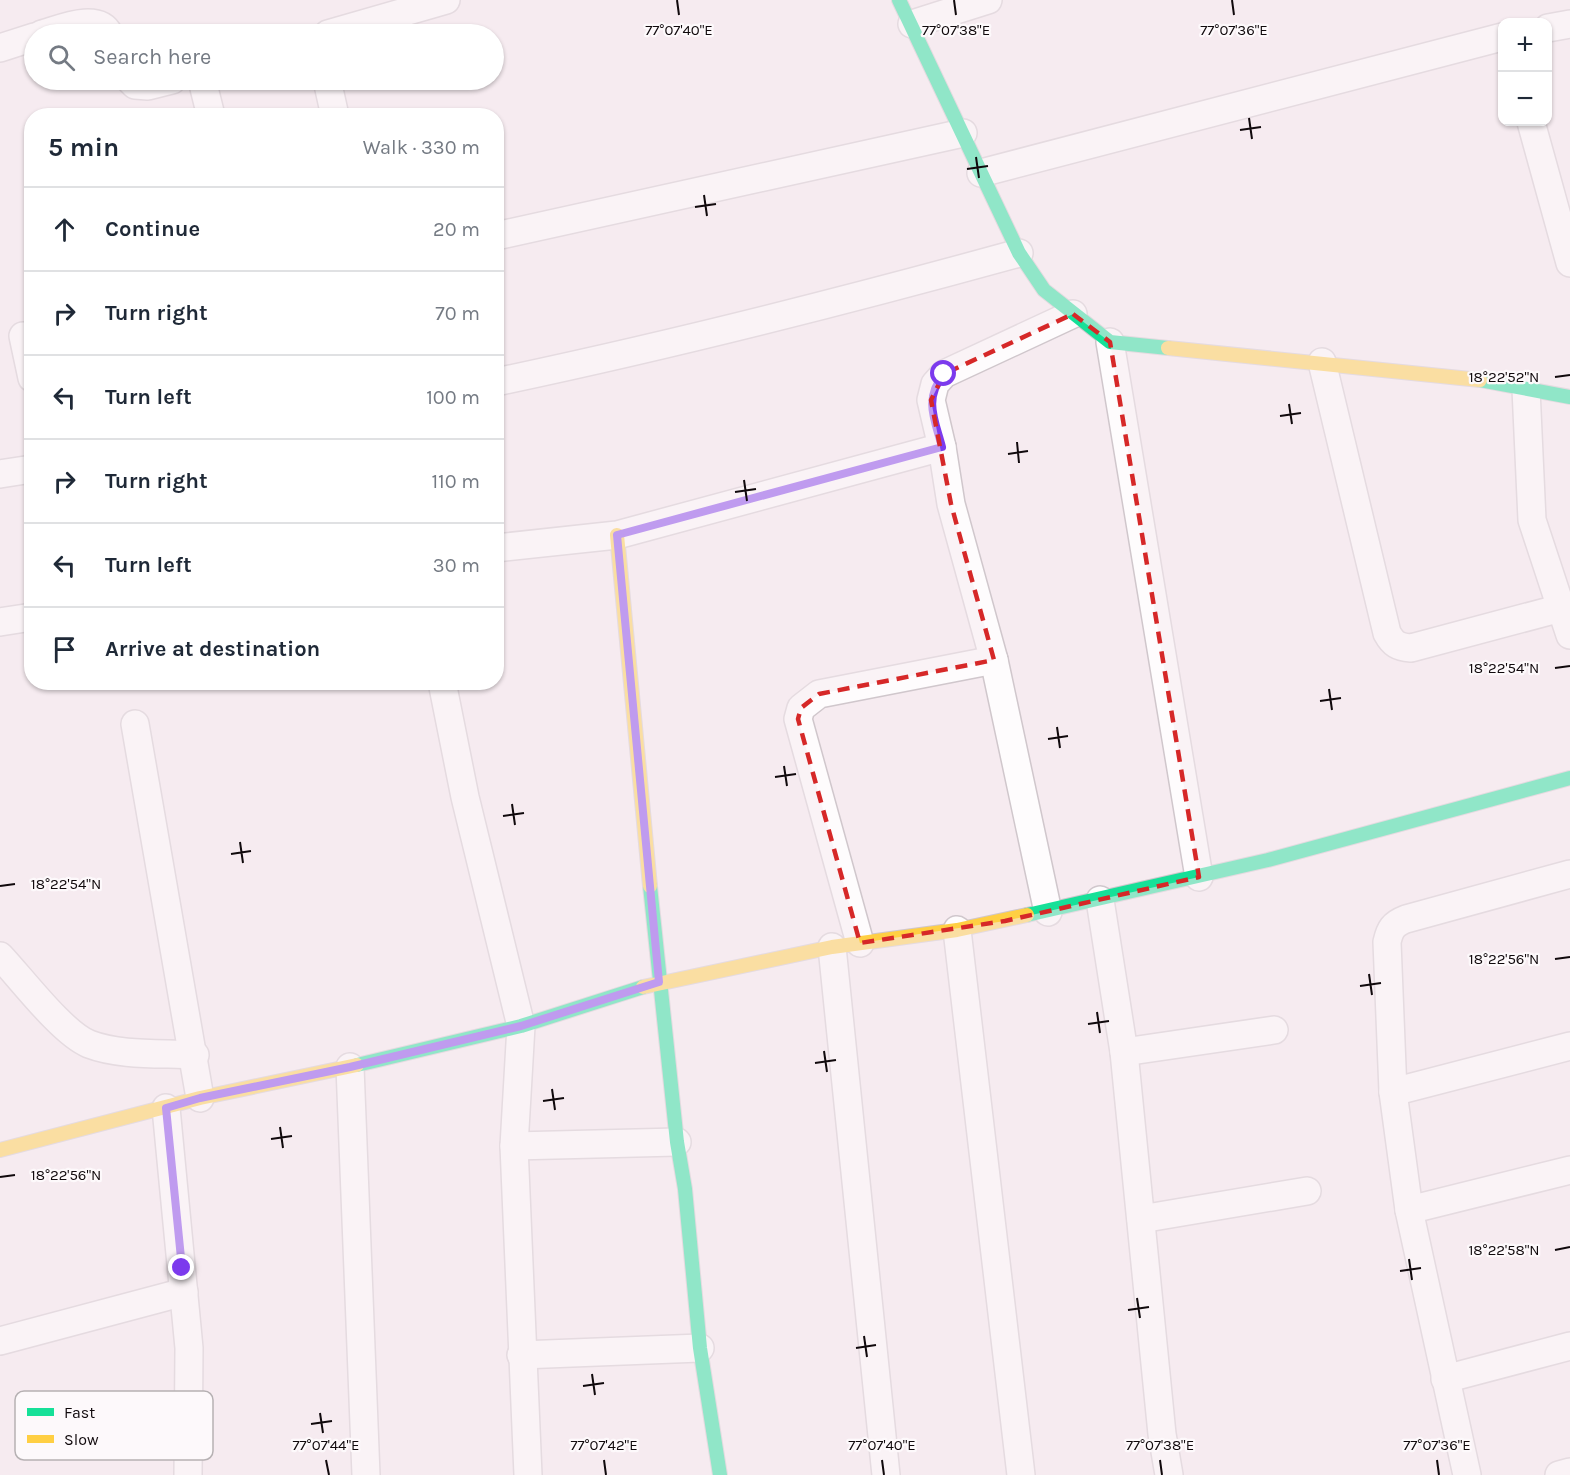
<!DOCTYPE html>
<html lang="en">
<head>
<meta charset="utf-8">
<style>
  body { margin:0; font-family:Karla,sans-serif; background:#f6f6f7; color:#1f2937 }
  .controls { position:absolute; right:18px; top:18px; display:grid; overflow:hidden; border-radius:12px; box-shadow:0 2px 4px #0004 }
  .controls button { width:54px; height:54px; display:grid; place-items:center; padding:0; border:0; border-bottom:2px solid #e0e1e3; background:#fff; color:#1f2937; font:30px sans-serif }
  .stop { position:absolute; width:18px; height:18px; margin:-14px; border:4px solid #7c3aed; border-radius:50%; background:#fff }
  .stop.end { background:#7c3aed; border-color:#fff; box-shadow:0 2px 6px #0008 }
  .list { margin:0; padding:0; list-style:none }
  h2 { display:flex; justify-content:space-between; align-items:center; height:78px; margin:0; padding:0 24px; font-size:26px }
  h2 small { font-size:20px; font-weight:400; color:#747a83 }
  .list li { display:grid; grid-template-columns:39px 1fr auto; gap:18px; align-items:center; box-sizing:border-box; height:84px; padding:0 24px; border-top:2px solid #e0e1e3 }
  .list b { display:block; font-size:22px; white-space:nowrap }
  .list em { font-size:20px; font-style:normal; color:#747a83 }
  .icon { flex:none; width:33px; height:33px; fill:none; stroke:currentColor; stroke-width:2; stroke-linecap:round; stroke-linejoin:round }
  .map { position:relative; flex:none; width:1570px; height:1475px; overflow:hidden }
  .search { position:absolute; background:#fff; box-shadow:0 2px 4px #0004; left:24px; top:24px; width:480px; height:66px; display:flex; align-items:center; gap:15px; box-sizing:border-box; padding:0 21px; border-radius:33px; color:#747a83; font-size:22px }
  .panel { position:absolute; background:#fff; box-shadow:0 2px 4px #0004; left:24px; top:108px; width:480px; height:582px; border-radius:24px }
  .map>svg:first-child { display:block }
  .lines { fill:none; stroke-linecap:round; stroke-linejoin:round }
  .street-casing { stroke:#d0c7cc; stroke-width:30 }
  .fast-casing { stroke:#d0c7cc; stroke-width:16 }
  .slow-casing { stroke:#d0c7cc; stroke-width:16 }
  .street { stroke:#fefcfd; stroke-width:27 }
  .fast { stroke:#16e098; stroke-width:14 }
  .slow { stroke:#ffcf43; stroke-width:14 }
  .route { stroke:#7c3aed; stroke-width:8 }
  .marked { fill:none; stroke:#d62828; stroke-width:4.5; stroke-dasharray:12 8; stroke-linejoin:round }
  .ticks { fill:none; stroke:#10090c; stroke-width:2 }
  .key { fill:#fdf9fb; stroke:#b6b1b3; stroke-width:1.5 }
  .key-label { font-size:16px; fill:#10090c }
  .ticks-label { font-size:15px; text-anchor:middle; fill:#10090c; stroke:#fdf9fb; stroke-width:4.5; stroke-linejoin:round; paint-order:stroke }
</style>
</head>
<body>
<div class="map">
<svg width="1570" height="1475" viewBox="0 0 1570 1475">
  <rect width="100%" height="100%" fill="#f6ebf0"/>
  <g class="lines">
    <g class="street-casing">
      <g id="street">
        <path d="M912,24l76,-24"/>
        <path d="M1548,28l22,-4"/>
        <path d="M42,34c18,-5 56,-22 67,0"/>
        <path d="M328,34l118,-34"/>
        <path d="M0,48l34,-11"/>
        <path d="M130,80l5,5 13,1 24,-6"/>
        <path d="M202,80l9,36"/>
        <path d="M327,80l8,36"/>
        <path d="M1531,122l39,141"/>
        <path d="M981,173l521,-136"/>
        <path d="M496,236l467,-103"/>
        <path d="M23,336l9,42"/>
        <path d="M1110,342l89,535"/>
        <path d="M1322,362l65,271c6,11 11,14 24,15l150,-40"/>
        <path d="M496,382c176,-37 349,-81 523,-129"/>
        <path d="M1526,389l6,131 38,115"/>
        <path d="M0,474l32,-5"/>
        <path d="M496,548l121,-13 325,-88"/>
        <path d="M0,622l32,-5"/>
        <path d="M442,682l23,115 56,229 -7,120 14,329"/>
        <path d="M135,724l65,374"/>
        <path d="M1100,900l24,152 38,382 7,41"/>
        <path d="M1048,912l-54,-252 -43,-156 -9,-57 -11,-47 4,-16 9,-10 129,-60"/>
        <path d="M957,930l64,545"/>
        <path d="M860,943l-62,-224 3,-11 18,-14 175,-34"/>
        <path d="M832,947l54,528"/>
        <path d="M0,956c21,22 62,77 89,88 31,12 72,9 106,11"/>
        <path d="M1124,1052l150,-22"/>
        <path d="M350,1067l16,408"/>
        <path d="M1393,1092l177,-46"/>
        <path d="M166,1108l23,240 -1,127"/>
        <path d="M514,1146l163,-4"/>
        <path d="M1409,1210l161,-40"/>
        <path d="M1141,1219l166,-28"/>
        <path d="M0,1341l184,-49"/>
        <path d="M521,1355l179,-7"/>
        <path d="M1445,1379l125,-33"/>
        <path d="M1467,1475l-58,-265 -16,-118 -6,-150c3,-13 6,-18 19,-23l164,-45"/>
        <path d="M1559,1475l11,-3"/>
      </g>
    </g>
    <g class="fast-casing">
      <g id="fast">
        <path d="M899,0l120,253 25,37 66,52 58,6"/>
        <path d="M1480,380l90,17"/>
        <path d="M650,886l27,256 8,47 15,159 20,127"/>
        <path d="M1027,915l241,-55 302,-82"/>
        <path d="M357,1065l164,-39 122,-39"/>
      </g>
    </g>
    <g class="slow-casing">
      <g id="slow">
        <path d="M1168,348l312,32"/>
        <path d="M617,535l33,351"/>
        <path d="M643,987l189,-40 125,-17 70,-15"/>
        <path d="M0,1150l200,-52 157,-33"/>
      </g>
    </g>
    <use href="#street" class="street"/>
    <use href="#fast" class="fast"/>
    <use href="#slow" class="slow"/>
  </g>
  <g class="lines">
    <path class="route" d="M182,1268l-16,-160 34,-10 150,-31 171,-41 138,-44 -42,-447 325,-88c-7,-27 -19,-48 2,-73"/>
  </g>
  <path d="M0 0H1570V1475H0ZM1073,314l37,28 89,535 -194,44 -145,22 -62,-224 3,-11 18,-14 175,-34 -43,-156 -20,-104 13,-26z" fill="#f6ebf0" fill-opacity=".55" fill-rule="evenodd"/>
  <path class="marked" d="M1073,314l37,28 89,535 -194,44 -145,22 -62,-224 3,-11 18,-14 175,-34 -43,-156 -20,-104 13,-26z"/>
  <path class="ticks" d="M677,0l2,15M954,0l2,15M1232,0l2,15M1249,118l3,21M1240,130l21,-3M976,157l3,21M967,169l21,-3M704,195l3,21M695,207l21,-3M1555,377l15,-2M1289,404l3,20M1280,416l21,-3M1017,442l2,21M1008,454l20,-3M744,480l3,21M735,492l21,-3M1555,668l15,-2M1329,689l3,21M1320,701l21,-3M1057,727l3,21M1048,739l20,-3M784,766l3,20M775,777l21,-3M512,804l3,21M503,816l21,-3M240,842l3,21M231,854l20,-3M0,886l15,-2M1555,959l15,-2M1369,974l3,21M1360,986l21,-3M1097,1012l3,21M1088,1024l21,-3M824,1051l3,21M815,1063l21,-3M552,1089l3,21M543,1101l21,-3M280,1127l3,21M271,1139l21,-3M0,1177l15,-2M1555,1250l15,-3M1409,1259l3,21M1400,1271l21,-3M1137,1298l3,20M1128,1310l21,-3M864,1336l3,21M856,1348l20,-3M592,1374l3,21M583,1386l21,-3M320,1413l3,20M311,1424l21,-3M326,1460l3,15M604,1460l2,15M882,1460l2,15M1160,1460l2,15M1437,1460l2,15"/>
  <rect x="15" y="1391" width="198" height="69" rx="9" class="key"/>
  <rect x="27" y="1408" width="27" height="8" fill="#16e098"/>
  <rect x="27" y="1435" width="27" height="8" fill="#ffcf43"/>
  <g class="key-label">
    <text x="64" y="1418">Fast</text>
    <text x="64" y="1445">Slow</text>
  </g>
  <g class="ticks-label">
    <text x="679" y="35">77°07'40"E</text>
    <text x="956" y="35">77°07'38"E</text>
    <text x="1234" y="35">77°07'36"E</text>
    <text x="1504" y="382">18°22'52"N</text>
    <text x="1504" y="673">18°22'54"N</text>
    <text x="66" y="889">18°22'54"N</text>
    <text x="1504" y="964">18°22'56"N</text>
    <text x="66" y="1180">18°22'56"N</text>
    <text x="1504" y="1255">18°22'58"N</text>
    <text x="326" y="1450">77°07'44"E</text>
    <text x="604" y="1450">77°07'42"E</text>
    <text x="882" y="1450">77°07'40"E</text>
    <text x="1160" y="1450">77°07'38"E</text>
    <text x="1437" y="1450">77°07'36"E</text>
  </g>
</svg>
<div class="controls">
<button>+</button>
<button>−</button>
</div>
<div class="stop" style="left:944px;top:374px"></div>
<div class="stop end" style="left:182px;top:1268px"></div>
<div class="search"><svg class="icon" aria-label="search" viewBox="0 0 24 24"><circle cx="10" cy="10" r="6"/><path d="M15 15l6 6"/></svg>Search here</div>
<section class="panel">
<h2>5 min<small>Walk · 330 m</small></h2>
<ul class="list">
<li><svg class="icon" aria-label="ahead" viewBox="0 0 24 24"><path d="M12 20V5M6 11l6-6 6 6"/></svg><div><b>Continue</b></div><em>20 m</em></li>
<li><svg class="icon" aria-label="right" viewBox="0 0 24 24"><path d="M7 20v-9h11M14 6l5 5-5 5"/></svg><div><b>Turn right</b></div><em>70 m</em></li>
<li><svg class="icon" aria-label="left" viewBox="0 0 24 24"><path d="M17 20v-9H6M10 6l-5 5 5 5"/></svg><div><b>Turn left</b></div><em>100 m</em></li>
<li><svg class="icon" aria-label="right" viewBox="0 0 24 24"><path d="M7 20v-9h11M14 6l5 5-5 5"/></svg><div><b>Turn right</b></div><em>110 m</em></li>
<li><svg class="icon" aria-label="left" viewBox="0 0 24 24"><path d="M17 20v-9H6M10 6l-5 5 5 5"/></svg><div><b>Turn left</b></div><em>30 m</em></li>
<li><svg class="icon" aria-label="arrive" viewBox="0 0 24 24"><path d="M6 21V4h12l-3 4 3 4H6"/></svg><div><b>Arrive at destination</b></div></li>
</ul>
</section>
</div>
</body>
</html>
